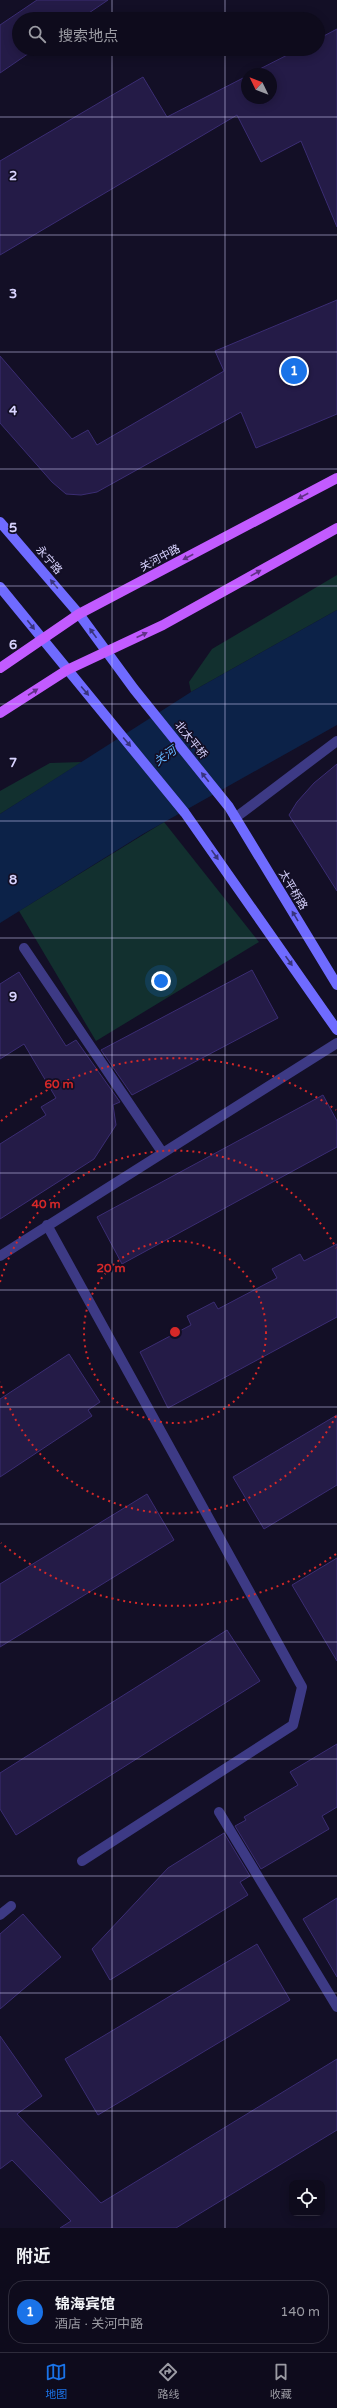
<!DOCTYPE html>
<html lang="zh">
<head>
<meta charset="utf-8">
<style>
  body { margin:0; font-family:"Varela Round","Noto Sans SC",sans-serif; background:#171425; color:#f1f3f6 }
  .controls { position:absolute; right:12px; bottom:12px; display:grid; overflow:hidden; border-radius:8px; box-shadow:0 2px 10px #0003 }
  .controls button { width:36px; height:36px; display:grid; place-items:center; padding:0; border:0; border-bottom:1px solid #2e2b3b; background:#0e0b1c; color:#f1f3f6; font:20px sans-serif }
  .compass { position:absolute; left:241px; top:68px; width:36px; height:36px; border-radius:50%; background:#0e0b1c; box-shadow:0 2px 10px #0003; rotate:313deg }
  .you { position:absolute; left:161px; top:981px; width:14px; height:14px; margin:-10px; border:3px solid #fff; border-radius:50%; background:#1a73e8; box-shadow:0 0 0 6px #1a73e833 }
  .badge { display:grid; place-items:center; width:26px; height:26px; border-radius:50%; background:#1a73e8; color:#fff; font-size:13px; font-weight:700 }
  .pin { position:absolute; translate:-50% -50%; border:2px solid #fff; box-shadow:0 1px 4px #0006 }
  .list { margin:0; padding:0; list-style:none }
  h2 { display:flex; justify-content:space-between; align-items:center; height:52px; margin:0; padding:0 16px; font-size:17px }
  h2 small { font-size:13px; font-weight:400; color:#9b9ba3 }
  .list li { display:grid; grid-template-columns:26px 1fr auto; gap:12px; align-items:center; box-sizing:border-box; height:64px; margin:0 8px 8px; padding:0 8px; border:1px solid #2e2b3b; border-radius:16px }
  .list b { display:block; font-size:15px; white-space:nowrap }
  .list p { margin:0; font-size:13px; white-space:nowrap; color:#9b9ba3 }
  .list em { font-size:13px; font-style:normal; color:#9b9ba3 }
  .icon { flex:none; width:22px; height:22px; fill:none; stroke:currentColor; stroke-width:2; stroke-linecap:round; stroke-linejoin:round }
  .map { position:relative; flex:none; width:337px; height:2228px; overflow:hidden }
  .search { position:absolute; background:#0e0b1c; box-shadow:0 2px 10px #0003; left:12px; right:12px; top:12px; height:44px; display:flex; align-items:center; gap:10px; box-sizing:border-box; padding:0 14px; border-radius:22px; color:#9b9ba3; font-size:15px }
  .sheet { height:124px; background:#0e0b1c }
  nav { display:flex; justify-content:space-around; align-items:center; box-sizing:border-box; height:56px; border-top:1px solid #2e2b3b; background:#0e0b1c; font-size:11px; color:#9b9ba3 }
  nav a { display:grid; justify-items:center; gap:2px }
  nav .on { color:#1a73e8 }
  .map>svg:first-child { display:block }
  .green { fill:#12302f }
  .water { fill:#0c2248 }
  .building { fill:#241b47; stroke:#3b2d73 }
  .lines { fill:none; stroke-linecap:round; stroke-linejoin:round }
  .service { stroke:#3d3a85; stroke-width:10 }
  .secondary { stroke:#6f6bff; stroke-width:10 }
  .primary { stroke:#c25bff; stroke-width:10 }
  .oneway { fill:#623188 }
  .oneway2 { fill:#38347d }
  .grid { fill:none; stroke:#d9d4ff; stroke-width:1; stroke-opacity:0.55 }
  .ring { fill:none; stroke:#d62828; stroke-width:2; stroke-dasharray:2 4 }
  .labels { text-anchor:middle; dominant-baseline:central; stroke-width:3.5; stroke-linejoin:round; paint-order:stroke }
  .street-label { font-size:11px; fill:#d9d4ff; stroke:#130f26 }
  .water-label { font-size:12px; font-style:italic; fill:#62b6ff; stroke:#130f26 }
  .grid-label { font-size:13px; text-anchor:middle; font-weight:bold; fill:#d9d4ff; stroke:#130f26; stroke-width:3.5; stroke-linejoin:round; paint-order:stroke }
  .centre { fill:#d62828; stroke:#130f26; stroke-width:2 }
  .ring-label { font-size:12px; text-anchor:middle; font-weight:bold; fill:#d62828; stroke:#130f26; stroke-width:3.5; stroke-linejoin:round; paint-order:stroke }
</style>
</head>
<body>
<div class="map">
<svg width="337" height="2228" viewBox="0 0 337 2228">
  <rect width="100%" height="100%" fill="#130f26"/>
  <g class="green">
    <path d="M337,575v35l-146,82 -2,-10 23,-33z"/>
    <path d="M82,762l-82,52v-23l50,-28z"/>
    <path d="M164,822l95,120 -163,99 -77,-130z"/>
  </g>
  <path class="water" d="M337,610v115l-194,109 -143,89v-109l191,-122z"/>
  <g class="building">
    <path d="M37,0h71l-28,19h-61v30h16l-35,24v-48z"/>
    <path d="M337,29v198l-36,-86 -40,21 -24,-47 -237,140v-94l143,-84 24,40 80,-41v22h24v-24h-21l49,-25h19v-10z"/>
    <path d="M337,300v114l-81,34 -15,-36 -144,80 -16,3 -15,-1 -14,-12 -52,-59v-67l72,83 16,-9 9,15 127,-74 -9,-20z"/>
    <path d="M337,764v127l-48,-76 8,-13 17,-19z"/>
    <path d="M252,970l26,48 -146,77 -31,-45z"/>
    <path d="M19,972l47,74 10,-6 44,62 -7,3 3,20 -22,34 -94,60v-75l46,-29 -5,-8 15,-9 -32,-54 -24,15v-75z"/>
    <path d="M323,1095l14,26v26l-215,117 -25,-47z"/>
    <path d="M337,1244v73l-169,91 -28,-56 51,-27 -4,-9 27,-14 4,7 59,-31 -5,-9 28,-15 4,7z"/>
    <path d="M69,1354l31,48 -12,8 4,6 -92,61v-78z"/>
    <path d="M337,1415v70l-73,44 -31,-52z"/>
    <path d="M147,1494l27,46 -174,107v-63z"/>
    <path d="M337,1558v103l-45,-76z"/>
    <path d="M227,1630l33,51 -244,154 -16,-26v-36z"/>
    <path d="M337,1744v63l-15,9 7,13 -68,40 -26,-43 11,-6 -2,-3 54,-32 -8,-13z"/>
    <path d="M224,1833l26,43 -10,6 8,13 -138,85 -18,-31 76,-81z"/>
    <path d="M337,1898v79l-34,-58z"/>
    <path d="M23,1914l38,43 -61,52v-75z"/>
    <path d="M257,1944l33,56 -192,115 -33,-56z"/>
    <path d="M0,2036l42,60 -25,18 84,89 236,-144v71l-161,98h-116l11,-7 -59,-61 -12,9z"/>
  </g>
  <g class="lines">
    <g class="service">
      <path d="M235,818l102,-77"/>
      <path d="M24,948l138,204"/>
      <path d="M47,1225l255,462 -9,38 -211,136"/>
      <path d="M0,1256l337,-213"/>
      <path d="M219,1812l118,195"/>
      <path d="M0,1915l11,-9"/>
    </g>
    <g class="secondary">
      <path d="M0,522l79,92 55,75 95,118 108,178"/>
      <path d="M0,587l185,226 152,217"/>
    </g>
    <g class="primary">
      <path d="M0,668l79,-54 258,-136"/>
      <path d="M0,713l67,-43 96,-45 174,-97"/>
    </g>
  </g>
  <defs><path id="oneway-solid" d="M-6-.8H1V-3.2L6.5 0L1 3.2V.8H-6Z"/></defs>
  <g class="oneway">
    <use href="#oneway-solid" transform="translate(303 496) rotate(152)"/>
    <use href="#oneway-solid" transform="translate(188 557) rotate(152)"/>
    <use href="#oneway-solid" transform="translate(256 573) rotate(-29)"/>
    <use href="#oneway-solid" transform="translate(142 635) rotate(-25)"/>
    <use href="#oneway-solid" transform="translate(33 692) rotate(-33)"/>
  </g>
  <g class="oneway2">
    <use href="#oneway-solid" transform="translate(54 584) rotate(-130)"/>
    <use href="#oneway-solid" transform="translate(31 625) rotate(52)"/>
    <use href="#oneway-solid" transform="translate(93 633) rotate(-126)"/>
    <use href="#oneway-solid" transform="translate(85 691) rotate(50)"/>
    <use href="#oneway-solid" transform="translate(127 742) rotate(50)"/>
    <use href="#oneway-solid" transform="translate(205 777) rotate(-129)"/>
    <use href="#oneway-solid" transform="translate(215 855) rotate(55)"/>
    <use href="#oneway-solid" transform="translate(295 916) rotate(-121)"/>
    <use href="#oneway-solid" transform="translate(289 961) rotate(55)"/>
  </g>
  <path class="grid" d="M112,0v19M225,0v19M112,49v2179M225,49v2179M0,117h337M0,235h337M0,352h337M0,469h337M0,586h337M0,704h337M0,821h337M0,938h337M0,1055h337M0,1173h337M0,1290h337M0,1407h337M0,1524h337M0,1642h337M0,1759h337M0,1876h337M0,1993h337M0,2111h337"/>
  <g class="ring">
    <circle cx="175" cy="1332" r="91"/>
    <path d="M336 1416A182 182 0 0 1 0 1382M0 1282A182 182 0 0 1 336 1248"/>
    <path d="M336 1554A274 274 0 0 1 1 1543M1 1121A274 274 0 0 1 336 1110"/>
  </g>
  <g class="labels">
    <g class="street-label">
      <text transform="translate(160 558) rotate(-28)">关河中路</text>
      <text transform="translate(49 560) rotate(49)">永宁路</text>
      <text transform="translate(191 740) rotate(51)">北太平桥</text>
      <text transform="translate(293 890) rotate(59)">太平桥路</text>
    </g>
    <g class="water-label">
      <text transform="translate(165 756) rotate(-35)">关河</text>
    </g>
  </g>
  <g class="grid-label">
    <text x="13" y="180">2</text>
    <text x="13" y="298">3</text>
    <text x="13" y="415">4</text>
    <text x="13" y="532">5</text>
    <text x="13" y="649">6</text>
    <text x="13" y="767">7</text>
    <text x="13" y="884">8</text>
    <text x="13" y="1001">9</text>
  </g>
  <circle cx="175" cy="1332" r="6" class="centre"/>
  <g class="ring-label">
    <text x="59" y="1088">60 m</text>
    <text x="46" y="1208">40 m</text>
    <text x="111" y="1272">20 m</text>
  </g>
</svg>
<div class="controls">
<button><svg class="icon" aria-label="locate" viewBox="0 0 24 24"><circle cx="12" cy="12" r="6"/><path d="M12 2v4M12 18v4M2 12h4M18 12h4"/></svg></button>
</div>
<svg class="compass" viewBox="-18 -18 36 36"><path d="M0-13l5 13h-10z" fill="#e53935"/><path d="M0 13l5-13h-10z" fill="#9b9ba3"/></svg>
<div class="you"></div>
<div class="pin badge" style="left:294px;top:371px">1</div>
<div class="search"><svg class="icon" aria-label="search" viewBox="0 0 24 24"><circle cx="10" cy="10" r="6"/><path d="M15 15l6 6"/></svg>搜索地点</div>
</div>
<section class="sheet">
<h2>附近<small></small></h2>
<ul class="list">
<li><span class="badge">1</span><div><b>锦海宾馆</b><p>酒店 · 关河中路</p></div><em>140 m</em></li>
</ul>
</section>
<nav>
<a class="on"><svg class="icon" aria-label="map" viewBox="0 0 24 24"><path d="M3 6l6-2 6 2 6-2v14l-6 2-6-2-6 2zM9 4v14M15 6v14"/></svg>地图</a>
<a><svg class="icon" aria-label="directions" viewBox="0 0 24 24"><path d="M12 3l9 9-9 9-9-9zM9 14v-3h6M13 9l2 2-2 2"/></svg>路线</a>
<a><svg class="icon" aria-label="saved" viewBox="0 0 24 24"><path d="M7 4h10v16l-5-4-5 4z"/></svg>收藏</a>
</nav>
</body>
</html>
